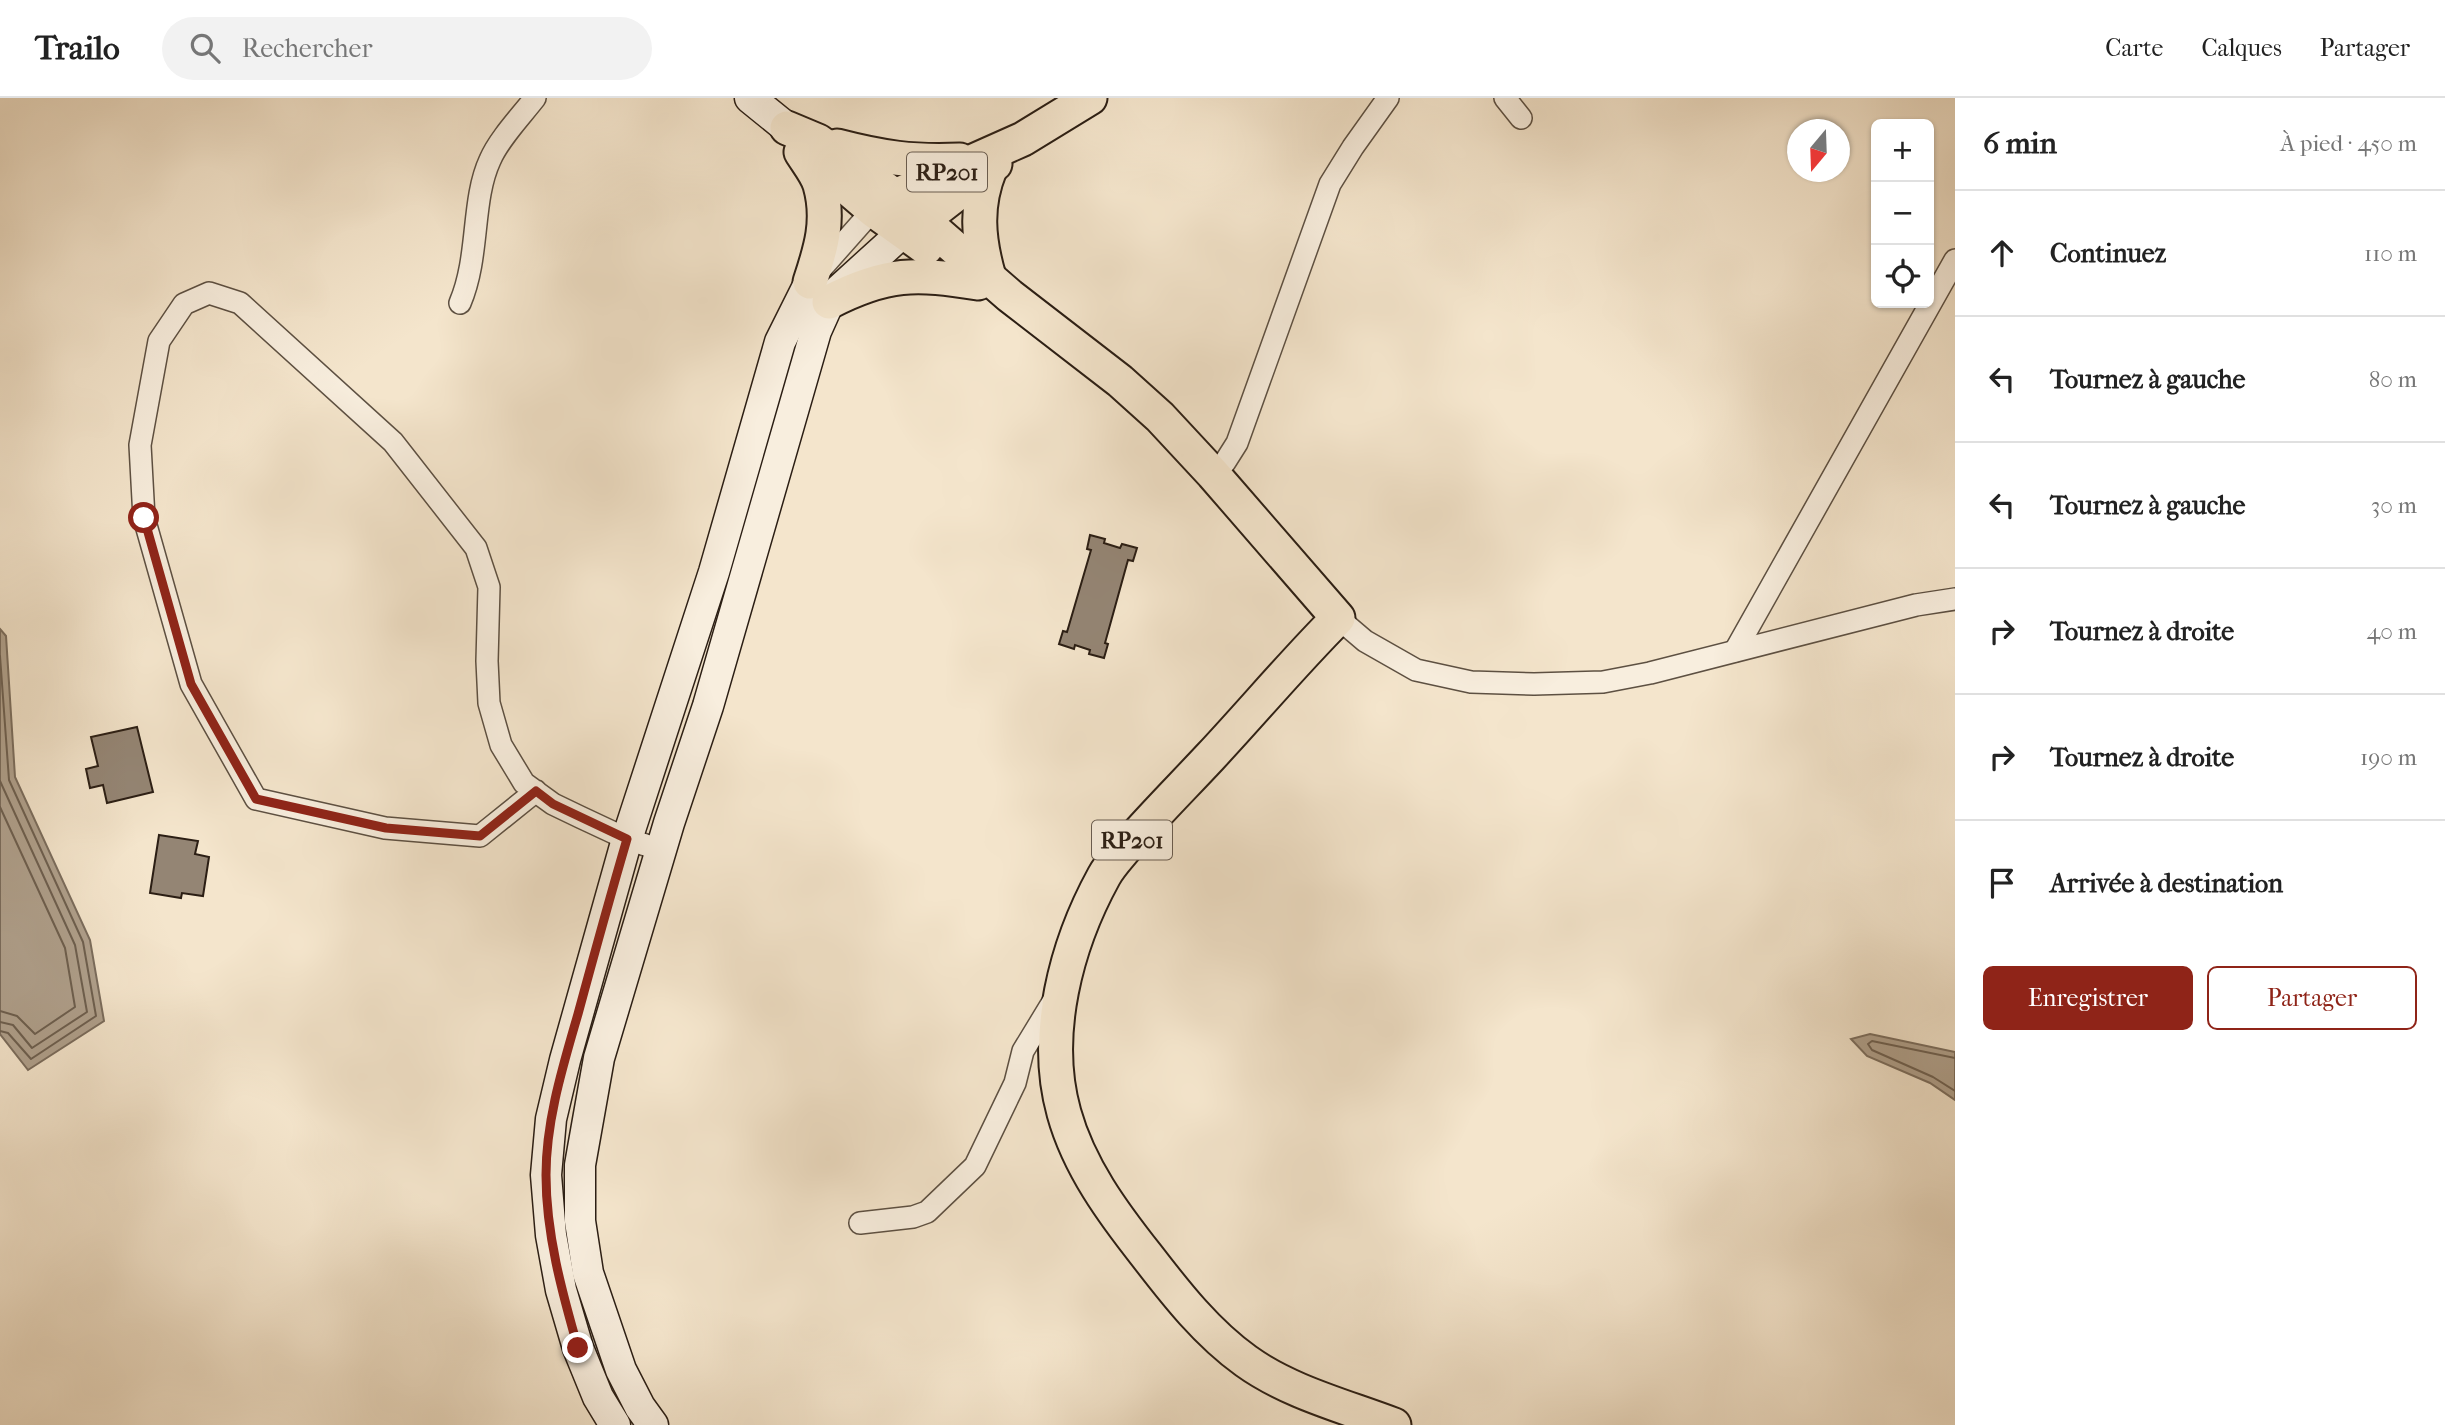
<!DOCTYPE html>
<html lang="fr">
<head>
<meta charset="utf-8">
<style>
  body { margin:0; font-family:"IM FELL French Canon",serif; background:#f2f2f2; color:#222 }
  .controls { position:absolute; right:21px; top:21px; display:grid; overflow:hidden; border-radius:10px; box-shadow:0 2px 5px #0004 }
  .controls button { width:63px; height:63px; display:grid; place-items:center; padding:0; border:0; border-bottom:2px solid #e0e0e0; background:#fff; color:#222; font:35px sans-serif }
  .compass { position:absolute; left:1787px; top:21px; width:63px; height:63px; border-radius:50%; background:#fff; box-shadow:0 2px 5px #0004; rotate:199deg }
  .stop { position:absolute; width:21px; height:21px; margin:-16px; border:5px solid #8f2418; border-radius:50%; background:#fff }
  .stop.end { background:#8f2418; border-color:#fff; box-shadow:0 2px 7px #0008 }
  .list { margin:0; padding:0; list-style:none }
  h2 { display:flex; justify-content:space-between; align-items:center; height:91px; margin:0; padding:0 28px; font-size:30px }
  h2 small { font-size:23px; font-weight:400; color:#767676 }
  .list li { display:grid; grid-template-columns:46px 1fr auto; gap:21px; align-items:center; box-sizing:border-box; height:126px; padding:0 28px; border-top:2px solid #e0e0e0 }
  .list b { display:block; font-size:26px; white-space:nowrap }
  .list em { font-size:23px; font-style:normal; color:#767676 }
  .actions { display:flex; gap:14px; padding:21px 28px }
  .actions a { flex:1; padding:16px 0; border:2px solid #8f2418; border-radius:10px; text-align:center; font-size:24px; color:#8f2418 }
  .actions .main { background:#8f2418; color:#fff }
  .icon { flex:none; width:38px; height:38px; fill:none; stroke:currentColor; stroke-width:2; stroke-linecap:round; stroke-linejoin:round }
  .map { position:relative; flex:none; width:1955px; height:1327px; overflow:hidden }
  header { display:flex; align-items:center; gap:42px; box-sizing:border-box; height:98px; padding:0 35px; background:#fff; border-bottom:2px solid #e0e0e0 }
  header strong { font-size:33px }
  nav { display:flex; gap:38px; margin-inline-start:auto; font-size:24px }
  .search { width:490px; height:63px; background:#f2f2f2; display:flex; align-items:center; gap:18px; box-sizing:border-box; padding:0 24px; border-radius:38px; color:#767676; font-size:26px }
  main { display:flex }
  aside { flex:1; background:#fff }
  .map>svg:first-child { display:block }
  .water { fill:#b0a18d; stroke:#7b6d5d; stroke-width:2 }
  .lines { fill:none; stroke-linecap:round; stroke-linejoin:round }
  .shore { stroke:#6e6050; stroke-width:2 }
  .building { fill:#948574; stroke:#2b1e14; stroke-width:2 }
  .street-casing { stroke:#5d5042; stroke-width:24 }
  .secondary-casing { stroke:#2b1e14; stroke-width:33 }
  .primary-casing { stroke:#2b1e14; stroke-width:37 }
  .street { stroke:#f8eede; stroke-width:21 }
  .secondary { stroke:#f8eede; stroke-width:30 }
  .primary { stroke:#f4e5cc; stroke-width:33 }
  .route { stroke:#8f2418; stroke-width:9 }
  .labels { text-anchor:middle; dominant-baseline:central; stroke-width:5; stroke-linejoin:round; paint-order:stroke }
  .shield { fill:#f8eede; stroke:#685c51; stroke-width:2 }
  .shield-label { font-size:23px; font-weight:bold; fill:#2b1e14 }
</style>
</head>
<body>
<header>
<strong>Trailo</strong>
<div class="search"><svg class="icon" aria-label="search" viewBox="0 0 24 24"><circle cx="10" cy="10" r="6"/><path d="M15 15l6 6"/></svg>Rechercher</div>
<nav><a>Carte</a><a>Calques</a><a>Partager</a></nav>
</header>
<main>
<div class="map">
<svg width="1955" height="1327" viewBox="0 0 1955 1327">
  <rect width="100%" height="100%" fill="#f4e5cc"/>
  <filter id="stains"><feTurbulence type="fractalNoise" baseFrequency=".00286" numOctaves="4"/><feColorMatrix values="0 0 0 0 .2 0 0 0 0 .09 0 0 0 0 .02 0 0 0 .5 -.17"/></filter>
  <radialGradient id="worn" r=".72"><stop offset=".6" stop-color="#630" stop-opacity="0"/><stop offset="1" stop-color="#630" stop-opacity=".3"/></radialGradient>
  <g class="water">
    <path d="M0,531l6,7 9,141 75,163 14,81 -76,49 -28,-36z"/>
    <path d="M1870,936l85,18v48l-25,-17 -63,-27 -16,-17z"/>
  </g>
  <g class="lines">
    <g class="shore">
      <path d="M0,558l9,124 74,162 13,74 -65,43 -23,-26 -8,-2"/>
      <path d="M0,683l75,164 12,67 -55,36 -19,-23 -13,-3"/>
      <path d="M0,709l65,141 10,59 -40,27 -18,-18 -17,-5"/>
      <path d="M1955,960l-83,-17 -4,3 4,6 61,27 22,14"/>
    </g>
  </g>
  <g class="building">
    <path d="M1090,437l15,4 -1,4 16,5 2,-4 15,4 -4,13 -5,-1 -23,83 3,1 -4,14 -15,-4 1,-4 -15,-5 -1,4 -15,-5 4,-13 4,1 24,-82 -4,-1z"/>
    <path d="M137,629l16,65 -46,11 -4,-18 -13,3 -4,-19 12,-3 -7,-29z"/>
    <path d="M159,737l39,6 -3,13 14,3 -6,39 -21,-3 -1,5 -31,-5z"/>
  </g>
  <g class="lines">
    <g class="street-casing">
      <g id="street">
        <path d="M1505,0l16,20"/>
        <path d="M819,173l54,-61"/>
        <path d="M460,205c20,-47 11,-102 30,-143 9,-21 31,-44 45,-62"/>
        <path d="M1213,376l12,-12 12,-19 93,-259 23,-37 35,-49"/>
        <path d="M1338,520l27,23 51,29 55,12 63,2 69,-2 47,-9 266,-68 39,-6"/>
        <path d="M1735,553l220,-391"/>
        <path d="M536,693l-56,45 -95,-8 -129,-29 -65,-115 -47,-166 -4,-73 19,-104 25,-37 25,-11 31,10 153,139 83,106 13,39 -2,74 2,42 12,42 23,38 29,21 27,13 47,22 34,11"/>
        <path d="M860,1125l53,-6 14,-5 48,-46 40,-83 8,-32 31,-51"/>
      </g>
    </g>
    <g class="secondary-casing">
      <g id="secondary">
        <path d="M750,0l37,30"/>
        <path d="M615,1327l-17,-28 -20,-49 -17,-58 -10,-55 -5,-60 5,-56 14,-59 62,-221 87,-267 66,-230 30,-60"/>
        <path d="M653,1327l-13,-18 -19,-37 -33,-97 -8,-52v-56l19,-107 70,-235 39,-117 108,-375 13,-29 9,-11 65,-59"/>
      </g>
    </g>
    <g class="primary-casing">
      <g id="primary">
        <path d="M787,30l31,13 77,55 115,100 110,85 40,36 53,57 125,144c-44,44 -84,92 -127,138 -28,30 -57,59 -84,90 -8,10 -17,19 -23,30 -38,69 -62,159 -40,237 15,54 49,100 83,143 30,39 60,77 99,105 43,31 98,45 148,64"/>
        <path d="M837,48c46,12 75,16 123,14"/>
        <path d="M801,54c6,10 16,22 19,33 10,35 1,64 -10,97"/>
        <path d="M831,76l42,36 53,38"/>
        <path d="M878,109l17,-11 128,-57 67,-41"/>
        <path d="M906,132l17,-10 72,-56"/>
        <path d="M989,179c-11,-38 -14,-71 1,-108"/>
        <path d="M829,204c58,-30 87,-29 149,-19"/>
      </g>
    </g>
    <use href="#street" class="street"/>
    <use href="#secondary" class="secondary"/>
    <use href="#primary" class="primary"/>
  </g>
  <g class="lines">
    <path class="route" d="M144,420l47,166 65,115 130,29 94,8 56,-45 17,13 74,35c-17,58 -33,116 -49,175 -15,52 -32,106 -32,161 0,59 16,117 32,173"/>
  </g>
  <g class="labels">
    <g class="shield">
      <rect x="907" y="54.5" width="80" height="39" rx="5"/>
      <rect x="1092" y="722.5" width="80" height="39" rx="5"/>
    </g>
    <g class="shield-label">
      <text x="947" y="74">RP201</text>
      <text x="1132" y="742">RP201</text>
    </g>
  </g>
  <rect width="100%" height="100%" filter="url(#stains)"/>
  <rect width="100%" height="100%" fill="url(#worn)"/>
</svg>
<div class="controls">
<button>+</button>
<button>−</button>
<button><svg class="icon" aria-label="locate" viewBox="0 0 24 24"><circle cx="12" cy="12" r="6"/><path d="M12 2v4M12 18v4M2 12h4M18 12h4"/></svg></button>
</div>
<svg class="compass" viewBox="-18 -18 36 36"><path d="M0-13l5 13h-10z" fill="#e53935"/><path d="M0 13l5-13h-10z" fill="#767676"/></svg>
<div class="stop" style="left:144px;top:420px"></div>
<div class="stop end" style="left:578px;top:1250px"></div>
</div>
<aside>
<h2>6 min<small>À pied · 450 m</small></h2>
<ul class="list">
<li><svg class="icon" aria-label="ahead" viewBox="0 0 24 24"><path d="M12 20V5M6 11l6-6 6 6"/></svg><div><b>Continuez</b></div><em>110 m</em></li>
<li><svg class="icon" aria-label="left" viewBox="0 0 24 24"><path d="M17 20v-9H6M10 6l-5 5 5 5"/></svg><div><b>Tournez à gauche</b></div><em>80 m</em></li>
<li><svg class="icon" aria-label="left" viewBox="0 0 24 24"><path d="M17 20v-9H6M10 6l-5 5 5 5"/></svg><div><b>Tournez à gauche</b></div><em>30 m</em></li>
<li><svg class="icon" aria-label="right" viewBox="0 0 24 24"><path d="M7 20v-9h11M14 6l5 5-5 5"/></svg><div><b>Tournez à droite</b></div><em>40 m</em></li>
<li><svg class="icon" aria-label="right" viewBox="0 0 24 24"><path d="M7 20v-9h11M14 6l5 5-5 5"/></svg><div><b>Tournez à droite</b></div><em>190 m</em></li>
<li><svg class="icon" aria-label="arrive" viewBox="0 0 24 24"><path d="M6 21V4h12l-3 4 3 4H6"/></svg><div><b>Arrivée à destination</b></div></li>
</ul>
<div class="actions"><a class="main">Enregistrer</a><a>Partager</a></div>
</aside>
</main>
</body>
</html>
